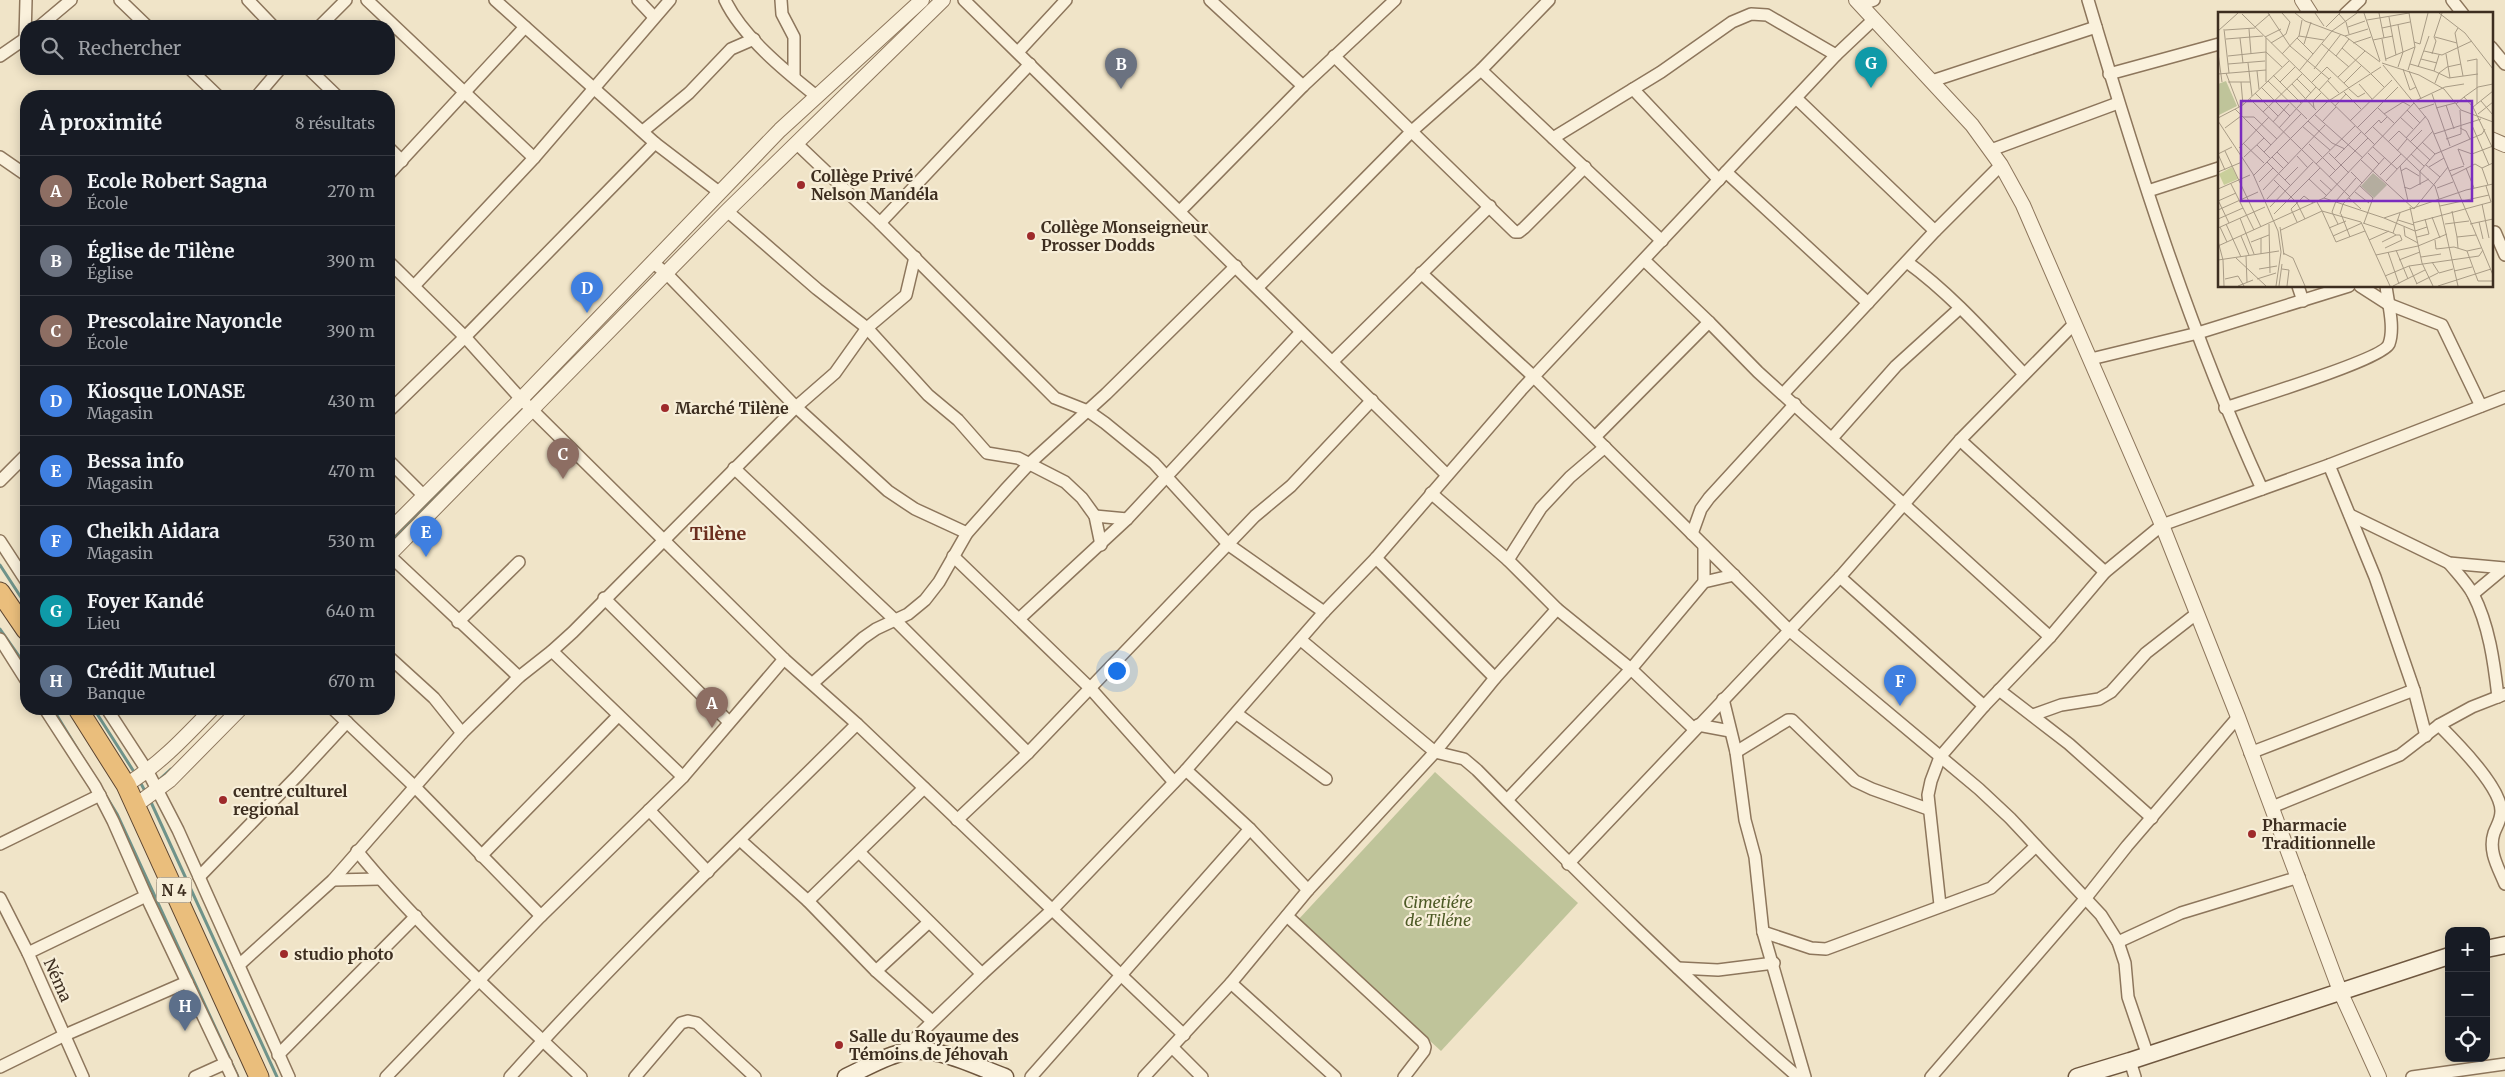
<!DOCTYPE html>
<html lang="fr">
<head>
<meta charset="utf-8">
<style>
  body { margin:0; font-family:Merriweather,serif; background:#242831; color:#f1f3f6 }
  .controls { position:absolute; right:15px; bottom:15px; display:grid; overflow:hidden; border-radius:10px; box-shadow:0 2px 12px #0003 }
  .controls button { width:45px; height:45px; display:grid; place-items:center; padding:0; border:0; border-bottom:1px solid #363941; background:#171b24; color:#f1f3f6; font:25px sans-serif }
  .you { position:absolute; left:1116px; top:670px; width:18px; height:18px; margin:-12px; border:4px solid #fff; border-radius:50%; background:#1a73e8; box-shadow:0 0 0 8px #1a73e833 }
  .badge { display:grid; place-items:center; width:32px; height:32px; border-radius:50%; background:#b45309; color:#fff; font-size:16px; font-weight:700 }
  .pin { position:absolute; translate:-50% -41px; filter:drop-shadow(0 1px 2px #0008) }
  .pin::after { content:''; position:absolute; top:26px; width:18px; height:15px; background:inherit; clip-path:polygon(0 0,100% 0,50% 100%) }
  .list { margin:0; padding:0; list-style:none }
  h2 { display:flex; justify-content:space-between; align-items:center; height:65px; margin:0; padding:0 20px; font-size:21px }
  h2 small { font-size:16px; font-weight:400; color:#9ea1a6 }
  .list li { display:grid; grid-template-columns:32px 1fr auto; gap:15px; align-items:center; box-sizing:border-box; height:70px; padding:0 20px; border-top:1px solid #363941 }
  .list b { display:block; font-size:19px; white-space:nowrap }
  .list p { margin:0; font-size:16px; white-space:nowrap; color:#9ea1a6 }
  .list em { font-size:16px; font-style:normal; color:#9ea1a6 }
  .icon { flex:none; width:28px; height:28px; fill:none; stroke:currentColor; stroke-width:2; stroke-linecap:round; stroke-linejoin:round }
  .map { position:relative; flex:none; width:2505px; height:1077px; overflow:hidden }
  .search { position:absolute; background:#171b24; box-shadow:0 2px 12px #0003; left:20px; top:20px; width:375px; height:55px; display:flex; align-items:center; gap:12px; box-sizing:border-box; padding:0 18px; border-radius:20px; color:#9ea1a6; font-size:19px }
  .panel { position:absolute; background:#171b24; box-shadow:0 2px 12px #0003; left:20px; top:90px; width:375px; height:625px; border-radius:20px }
  .map>svg:first-child { display:block }
  .cemetery { fill:#bfc49a }
  .lines { fill:none; stroke-linecap:round; stroke-linejoin:round }
  .stream { stroke:#6f938a; stroke-width:3 }
  .minor-casing { stroke:#8d765c; stroke-width:14 }
  .tertiary-casing { stroke:#8d765c; stroke-width:16 }
  .secondary-casing { stroke:#6f573f; stroke-width:19 }
  .trunk-casing { stroke:#5b4430; stroke-width:21 }
  .minor { stroke:#faf1dc; stroke-width:11 }
  .tertiary { stroke:#faf1dc; stroke-width:14 }
  .secondary { stroke:#faf1dc; stroke-width:16 }
  .trunk { stroke:#eabe7c; stroke-width:19 }
  .poi-dot { fill:#9e2a2b; stroke:#f7eed8; stroke-width:2 }
  .labels { text-anchor:middle; dominant-baseline:central; stroke-width:4.5; stroke-linejoin:round; paint-order:stroke }
  .shield { fill:#f7eed8; stroke:#756857; stroke-width:1 }
  .shield-label { font-size:15px; font-weight:bold; fill:#3d2e20 }
  .poi-label { font-size:16px; font-weight:bold; fill:#3d2e20; stroke:#f7eed8; text-anchor:start }
  .park-label { font-size:16px; font-style:italic; fill:#4d5a26; stroke:#f7eed8 }
  .street-label { font-size:16px; fill:#3d2e20; stroke:#f7eed8 }
  .neighbourhood-label { font-size:18px; font-weight:bold; fill:#6b2e1e; stroke:#f7eed8 }
  .inset-road { fill:none; stroke:#a89b85; stroke-width:1 }
  .view { fill:#7b2cbf; fill-opacity:0.15; stroke:#7b2cbf; stroke-width:2.5 }
  .inset-edge { fill:none; stroke:#3d2e20; stroke-width:2.5 }
</style>
</head>
<body>
<div class="map">
<svg width="2505" height="1077" viewBox="0 0 2505 1077">
  <rect width="100%" height="100%" fill="#f0e4c8"/>
  <path class="cemetery" d="M1435,772l143,131 -137,148 -143,-131z"/>
  <g class="lines">
    <g class="stream">
      <path d="M389,544l73,-74"/>
      <path d="M0,565l26,40"/>
      <path d="M0,629l26,37"/>
      <path d="M53,709l64,105 121,263"/>
      <path d="M94,709l42,66"/>
      <path d="M161,778l10,-9"/>
      <path d="M139,780l7,13"/>
      <path d="M150,800l127,277"/>
    </g>
    <g class="minor-casing">
      <g id="minor">
        <path d="M120,0l27,26"/>
        <path d="M248,0l25,26"/>
        <path d="M367,0l167,158"/>
        <path d="M495,0l160,143 64,49"/>
        <path d="M638,0l16,17"/>
        <path d="M725,0c17,36 60,71 90,95"/>
        <path d="M781,0l1,14 12,23v40"/>
        <path d="M964,0l483,475"/>
        <path d="M1210,0l93,86"/>
        <path d="M2088,0c49,165 102,332 174,489"/>
        <path d="M2452,0l11,14"/>
        <path d="M1860,5l14,-5"/>
        <path d="M2345,14l15,-14"/>
        <path d="M40,26l31,-26"/>
        <path d="M320,26l26,-26"/>
        <path d="M25,38l1,-38"/>
        <path d="M2491,47l14,17"/>
        <path d="M1018,52l48,-52"/>
        <path d="M0,56l26,-18"/>
        <path d="M1334,56l181,176h4l5,-4 61,-61"/>
        <path d="M190,69l28,27"/>
        <path d="M309,69l28,27"/>
        <path d="M1481,70l181,171"/>
        <path d="M2109,74l110,-30"/>
        <path d="M1932,81l164,-54"/>
        <path d="M1633,89l86,91"/>
        <path d="M257,96l23,-27"/>
        <path d="M1796,98l139,133"/>
        <path d="M643,131l46,-38 42,-44 23,-10"/>
        <path d="M1553,138l108,-66 71,-50 19,-8 16,1 69,40"/>
        <path d="M796,143l84,80 175,175 33,13 17,12 49,40 75,82 95,67"/>
        <path d="M389,148l13,13"/>
        <path d="M1991,150l127,-47"/>
        <path d="M0,157l26,18"/>
        <path d="M1726,172l142,131"/>
        <path d="M389,174l136,-147"/>
        <path d="M2148,191l71,-23"/>
        <path d="M727,211l90,78 50,39 61,67 30,25 29,33 31,5 47,24 17,16 13,18 6,29"/>
        <path d="M1180,211l123,-125 92,-86"/>
        <path d="M880,223l150,-159"/>
        <path d="M2495,232l10,23"/>
        <path d="M1644,260l65,62"/>
        <path d="M389,262l76,75 56,62 263,260 73,65 327,311"/>
        <path d="M652,262l14,11 130,134 92,84 27,18 52,24"/>
        <path d="M1907,262c44,32 80,73 117,112"/>
        <path d="M1421,273l113,104 255,253 190,159 31,29 91,97 17,27 7,21 3,34 20,59"/>
        <path d="M414,286l120,-128 136,-158"/>
        <path d="M2298,286l5,15"/>
        <path d="M2360,286l28,18 54,21 39,81"/>
        <path d="M1258,287l154,-156 69,-61 68,-70"/>
        <path d="M2091,359l107,-26 151,-47"/>
        <path d="M1333,361l157,-155"/>
        <path d="M1783,394l152,-163 66,-66"/>
        <path d="M2225,408c24,-8 158,-49 164,-64 6,-16 -1,-41 -3,-58"/>
        <path d="M389,411l76,-74 190,-194"/>
        <path d="M1595,437l114,-115 49,50 292,265"/>
        <path d="M1833,437l63,-71 64,-58"/>
        <path d="M1960,440l145,132"/>
        <path d="M389,461l34,34"/>
        <path d="M2329,465l46,112 39,113"/>
        <path d="M734,468l161,152 133,133"/>
        <path d="M0,481l26,-26"/>
        <path d="M1431,493l77,67 49,49 74,60 63,60"/>
        <path d="M2350,515l99,48 56,5"/>
        <path d="M1095,516l32,3"/>
        <path d="M1692,534l9,-25 8,-11 86,-94"/>
        <path d="M0,541l26,40"/>
        <path d="M389,555l130,122"/>
        <path d="M953,556l137,132 84,94"/>
        <path d="M1376,558l119,120"/>
        <path d="M1508,560l33,-52 29,-31 35,-30"/>
        <path d="M2449,563c8,10 18,20 24,31 16,31 21,68 25,103"/>
        <path d="M1840,577l144,129"/>
        <path d="M1704,582v-36"/>
        <path d="M2473,594l30,-25"/>
        <path d="M604,598l125,124"/>
        <path d="M1019,619l108,-100 174,-187"/>
        <path d="M458,622l61,-60"/>
        <path d="M0,639l26,41"/>
        <path d="M1301,640l134,112 29,7 13,11c104,106 209,210 321,307"/>
        <path d="M552,651l131,126"/>
        <path d="M389,657l45,41 28,35"/>
        <path d="M813,683l50,-45 13,-9 32,-15 17,-14 14,-18 28,-49 39,-44 24,-26 76,-69 130,-128"/>
        <path d="M1999,690l70,54 83,74"/>
        <path d="M1723,699l13,53 9,68 10,37 8,75 42,145"/>
        <path d="M45,709l50,77 18,35 33,75 86,181"/>
        <path d="M107,709l41,63 30,58 111,247"/>
        <path d="M333,709l82,78 126,129"/>
        <path d="M1237,714l89,65"/>
        <path d="M2033,715l28,-10 38,-6 12,-7 35,-39 50,-39"/>
        <path d="M1698,725l32,6"/>
        <path d="M2439,725c17,17 62,62 62,86 0,9 -4,14 -7,22 -6,18 4,34 11,51"/>
        <path d="M1736,752l52,-32h4l63,61 17,8 56,20"/>
        <path d="M2250,753l164,-63 12,46"/>
        <path d="M1507,800l124,-131 73,-87 30,-7"/>
        <path d="M2272,807l128,-52 39,-30 33,-18 33,-13"/>
        <path d="M649,810l59,62"/>
        <path d="M957,820l71,-67 227,-237 36,-30 81,-86"/>
        <path d="M740,840l68,61 68,70 56,50"/>
        <path d="M0,844l100,-49"/>
        <path d="M357,851c67,82 148,153 224,226"/>
        <path d="M859,852l123,122"/>
        <path d="M481,856l137,-140"/>
        <path d="M1568,864l272,-287 120,-137 114,-116"/>
        <path d="M199,877l99,-102 49,-53"/>
        <path d="M333,880l47,-1"/>
        <path d="M1308,890l127,-138 60,-74 62,-69"/>
        <path d="M0,898l28,55 55,124"/>
        <path d="M808,901l116,-113"/>
        <path d="M1940,905l-12,-110 3,-14 9,-24 44,-51 66,-69 55,-65 57,-47 167,-60 176,-68"/>
        <path d="M1287,916l136,126 2,5 -1,4 -20,26"/>
        <path d="M1763,932l48,16 15,1 165,-61 45,-42"/>
        <path d="M2118,942l63,-29 118,-36"/>
        <path d="M28,953l118,-57"/>
        <path d="M239,965l94,-85 129,-147 57,-56 33,-26 21,-19 223,-225 39,-34 32,-45 39,-33 9,-38"/>
        <path d="M1678,968l40,2 56,-7"/>
        <path d="M876,971l53,-49"/>
        <path d="M1231,983l104,94"/>
        <path d="M1173,1048l29,29"/>
        <path d="M900,1053l82,-79 70,-64 134,-140 138,-158 52,-54 146,-169 314,-334 37,-35"/>
        <path d="M278,1055l138,-139"/>
        <path d="M2130,1061l5,16"/>
        <path d="M0,1067l65,-32 122,-53"/>
        <path d="M195,1077l31,-14"/>
        <path d="M386,1077l155,-161 142,-139 101,-118"/>
        <path d="M510,1077c109,-122 230,-237 347,-353"/>
        <path d="M635,1077l46,-54 7,-2 9,2 58,54"/>
        <path d="M1031,1077l219,-248"/>
        <path d="M1144,1077l87,-94 77,-93 -58,-61 -64,-59"/>
        <path d="M1931,1077l154,-178 42,-53 111,-129"/>
        <path d="M2412,1077l93,-13"/>
      </g>
    </g>
    <g class="tertiary-casing">
      <g id="tertiary">
        <path d="M1856,0l116,125 29,40 22,40 139,320 76,192 102,274 39,86"/>
        <path d="M2302,0l9,14"/>
        <path d="M2491,139l14,6"/>
        <path d="M389,531l132,-132 259,-269 142,-130"/>
        <path d="M389,555l338,-344 216,-211"/>
        <path d="M126,785c34,-21 59,-48 86,-76"/>
        <path d="M136,805l34,-25 70,-71"/>
      </g>
    </g>
    <g class="secondary-casing">
      <g id="secondary">
        <path d="M2486,949l19,-4"/>
        <path d="M846,1077c17,-8 36,-19 54,-24 35,-9 72,12 105,24"/>
        <path d="M2077,1077l53,-16 319,-105"/>
      </g>
    </g>
    <g class="trunk-casing">
      <g id="trunk">
        <path d="M0,592l26,38"/>
        <path d="M78,709l48,76 133,292"/>
      </g>
    </g>
    <use href="#minor" class="minor"/>
    <use href="#tertiary" class="tertiary"/>
    <use href="#secondary" class="secondary"/>
    <use href="#trunk" class="trunk"/>
  </g>
  <g class="poi-dot">
    <circle cx="801" cy="185" r="5"/>
    <circle cx="1031" cy="236" r="5"/>
    <circle cx="665" cy="408" r="5"/>
    <circle cx="223" cy="800" r="5"/>
    <circle cx="2252" cy="834" r="5"/>
    <circle cx="284" cy="954" r="5"/>
    <circle cx="839" cy="1045" r="5"/>
  </g>
  <g class="labels">
    <rect class="shield" x="156.5" y="877.5" width="35" height="25" rx="4"/>
    <g class="shield-label">
      <text x="174" y="890">N 4</text>
    </g>
    <g class="poi-label">
      <text x="811" y="176">Collège Privé<tspan x="811" dy="18">Nelson Mandéla</tspan></text>
      <text x="1041" y="227">Collège Monseigneur<tspan x="1041" dy="18">Prosser Dodds</tspan></text>
      <text x="675" y="408">Marché Tilène</text>
      <text x="233" y="791">centre culturel<tspan x="233" dy="18">regional</tspan></text>
      <text x="2262" y="825">Pharmacie<tspan x="2262" dy="18">Traditionnelle</tspan></text>
      <text x="294" y="954">studio photo</text>
      <text x="849" y="1036">Salle du Royaume des<tspan x="849" dy="18">Témoins de Jéhovah</tspan></text>
    </g>
    <g class="park-label">
      <text x="1438" y="902">Cimetiére<tspan x="1438" dy="18">de Tiléne</tspan></text>
    </g>
    <g class="street-label">
      <text transform="translate(58 980) rotate(66)">Néma</text>
    </g>
    <g class="neighbourhood-label">
      <text x="718" y="533">Tilène</text>
    </g>
  </g>
  <g transform="translate(2218 12)">
    <rect width="275" height="275" fill="#f0e4c8"/>
    <path d="M14,155l6,12 -14,6 -5,-11z" fill="#c9cf9b"/>
    <path d="M8,69l11,25 -18,9 -1,-31zM155,161l14,12 -13,13 -13,-12z" fill="#bfc49a"/>
    <path class="inset-road" d="M50,1l22,33 39,33M77,1l10,8 40,15 35,26M97,1l9,13M146,1l16,48M161,1l5,25M221,1l26,20 28,36M24,2l133,131M121,2l7,8 3,12M171,5l7,38M149,8l42,-7 6,34 -7,23M37,15l15,-13M108,15l14,-14M130,15l17,-6M164,16l28,-6M240,16l-3,5 8,43M6,17l5,44M31,17l2,25M7,18l30,-2M0,19l20,-18M81,24l25,4M127,24l23,-7M47,25l16,-8M217,25l22,6M22,26l3,25M79,26l16,16M8,27l37,-3M164,27l4,22M155,28l20,-4M196,30l6,2 8,-31M53,31l15,-9 4,-12 -8,-9M135,31l18,-6M86,32l7,-22M104,32l27,23M124,36l28,25M206,39l18,4 30,-14M0,41l4,29M64,42l17,-18 3,-16M214,42l4,-13 -2,-4 8,-24M228,42l4,24M10,44l38,-4 16,15M118,44l13,-17M168,47l29,-12M203,47l16,4M249,49l10,-2v45M30,51l4,33M164,51l37,12 25,14 17,21 32,12M10,52l37,-3M192,52l24,7 5,-16M165,53l45,55 65,155M180,55l5,-15 -5,-27M200,55l11,-31M96,57l27,-35M185,57l7,21 6,-3M39,59l2,18M81,59l33,-40 25,-18M191,59l12,28M216,59l15,7 29,-4M8,61l13,34M0,62l48,-4M153,62l13,13M55,63l28,28M120,65l27,-26M79,67l14,14M50,69l39,38M110,69l11,12M10,70h22M23,70l2,23M48,70v-44M62,70l15,-15M93,71l16,-16 22,21M126,71l18,-18M217,71l4,-10 8,-6 14,-3M74,72l24,26M141,72l13,15M43,75l29,29M131,77l9,8 7,-4M101,78l12,-13M275,79l-20,16 20,42M126,80l17,17M37,81l23,23M214,82l18,52M246,85l14,-10 15,-3M32,87l100,98M263,89l12,14M195,90l32,-15 19,-3M238,92l8,-7 9,10M228,93l8,24M117,94l11,-12M96,96l-1,-7 8,-8M160,96l16,15M218,96l19,-5M17,97l36,36M201,97l15,-5M189,98l13,13M242,98l1,17M45,100l39,-38M96,102l49,44M166,102l19,-12 7,4M260,102l15,-12M25,105h11l23,22M182,105l13,12M0,106l25,-13 46,-44M0,109l35,53 25,57 3,21 -5,34M90,109l24,22 13,6M132,109l42,-41M55,110l16,-18M104,110l14,-15M253,111l18,42M84,114l28,24M154,114l63,60 4,13M7,116l16,-12M61,116l37,-41M139,116l41,-41M242,116l6,3 4,8M216,122l47,-15M146,123l15,-15 2,3 6,-6M188,126l20,-22M228,127l15,-5v-7M170,130l11,-11 31,29M192,130l12,-12M204,130l13,12M25,131l21,20M91,132l27,27M39,133l13,13M155,135l24,22M21,136l30,-31M240,137l14,5 21,-8M240,137l6,16M7,139l36,76M179,139l10,-12M46,140l37,-38M59,140l12,12M111,141l20,20M150,141l11,11M0,142l7,16M0,142l14,-7M193,142l13,12M79,144l11,12M26,145l20,-19M54,145l12,12M117,146l26,-26M143,148l53,49 34,-42M49,150l24,24M98,152l39,-38M208,153l14,12M182,154l8,35M211,155l15,-9M248,156l8,20M264,156l6,17M183,159l5,-3 13,8M231,159l15,-5M0,160l24,-10M162,163l21,-21M35,164l74,-74 54,-35M233,164l24,-12 7,4 11,-5M111,165l39,-39M91,167l18,17M56,168l23,23 8,16M67,168l13,-13M102,168l12,11M168,169l47,-50M41,170l14,-14M144,171l23,-26M13,172l23,46M202,173v-14l15,-17 47,-20 3,-5M142,174l13,12 -9,25M186,175l6,2 19,-10M219,176l16,-6M0,177l32,-14M45,178l62,-65M137,180l14,11M106,186l90,-95M131,186l12,11M49,187l12,-13M220,187l20,87M0,188l11,23M0,189l18,-8M99,190l5,9 39,11 29,64M264,192l7,34M222,194l49,-11M52,195l43,-45M192,195l12,56 11,23M0,198l40,-18M234,199l5,26M56,202l46,-46M122,202l3,-10 19,-21 -11,-11M123,202l9,23M214,205l8,21M22,206l14,36M166,206l31,13 12,-4M0,207l25,-11M180,208l16,5M79,210l-6,-13 13,-13 9,7M261,210l4,17M145,211l30,10M195,211l78,-21 -5,-16M8,212l15,33M51,212l1,49M120,212l-6,-12 4,-11 20,-23M227,212l24,-3M252,212l23,-5M2,215l7,15M62,215l4,28M186,215l1,9 13,7M0,216l47,-21M111,216l17,-7M63,218l41,-19 14,31 29,-11M23,224l8,19M115,224l29,-13M199,225l12,-3 -4,-15M43,226v16M151,228l20,-9M217,228l1,9 18,-2 13,4 14,-3M0,229l5,19 1,26M33,230l18,-7M164,230l14,-7 -3,-2 7,-20M0,234l106,-48 60,20 82,-28 27,-6M167,236l17,-8 -2,-5h-4M240,236l-1,-11 19,-2M178,238l12,29M249,239l11,30h15M170,240l11,32M65,241l10,5 12,28M158,243l42,-9 29,-12M28,244l1,26M203,245l20,-3M18,246l30,28M0,248l61,-9M181,248l21,-8M214,250l7,11 14,-4M191,254l8,18M41,257l18,-3M64,257l7,1 -2,16M236,259l18,-4M167,264l24,-10 70,-10 4,-6M7,267l13,-3 6,10M39,267l19,-6M198,272l22,-11M20,274l15,-6M61,274l3,-22M175,274l32,-16M220,274l53,-17"/>
    <path class="view" d="M23,89h231v100h-231z"/>
    <rect width="275" height="275" class="inset-edge"/>
  </g>
</svg>
<div class="controls">
<button>+</button>
<button>−</button>
<button><svg class="icon" aria-label="locate" viewBox="0 0 24 24"><circle cx="12" cy="12" r="6"/><path d="M12 2v4M12 18v4M2 12h4M18 12h4"/></svg></button>
</div>
<div class="you"></div>
<div class="pin badge" style="left:712px;top:728px;background:#8d6e63">A</div>
<div class="pin badge" style="left:1121px;top:89px;background:#6b7280">B</div>
<div class="pin badge" style="left:563px;top:479px;background:#8d6e63">C</div>
<div class="pin badge" style="left:587px;top:313px;background:#3f7fe0">D</div>
<div class="pin badge" style="left:426px;top:557px;background:#3f7fe0">E</div>
<div class="pin badge" style="left:1900px;top:706px;background:#3f7fe0">F</div>
<div class="pin badge" style="left:1871px;top:88px;background:#0f9aa8">G</div>
<div class="pin badge" style="left:185px;top:1031px;background:#5c6f8a">H</div>
<div class="search"><svg class="icon" aria-label="search" viewBox="0 0 24 24"><circle cx="10" cy="10" r="6"/><path d="M15 15l6 6"/></svg>Rechercher</div>
<section class="panel">
<h2>À proximité<small>8 résultats</small></h2>
<ul class="list">
<li><span class="badge" style="background:#8d6e63">A</span><div><b>Ecole Robert Sagna</b><p>École</p></div><em>270 m</em></li>
<li><span class="badge" style="background:#6b7280">B</span><div><b>Église de Tilène</b><p>Église</p></div><em>390 m</em></li>
<li><span class="badge" style="background:#8d6e63">C</span><div><b>Prescolaire Nayoncle</b><p>École</p></div><em>390 m</em></li>
<li><span class="badge" style="background:#3f7fe0">D</span><div><b>Kiosque LONASE</b><p>Magasin</p></div><em>430 m</em></li>
<li><span class="badge" style="background:#3f7fe0">E</span><div><b>Bessa info</b><p>Magasin</p></div><em>470 m</em></li>
<li><span class="badge" style="background:#3f7fe0">F</span><div><b>Cheikh Aidara</b><p>Magasin</p></div><em>530 m</em></li>
<li><span class="badge" style="background:#0f9aa8">G</span><div><b>Foyer Kandé</b><p>Lieu</p></div><em>640 m</em></li>
<li><span class="badge" style="background:#5c6f8a">H</span><div><b>Crédit Mutuel</b><p>Banque</p></div><em>670 m</em></li>
</ul>
</section>
</div>
</body>
</html>
